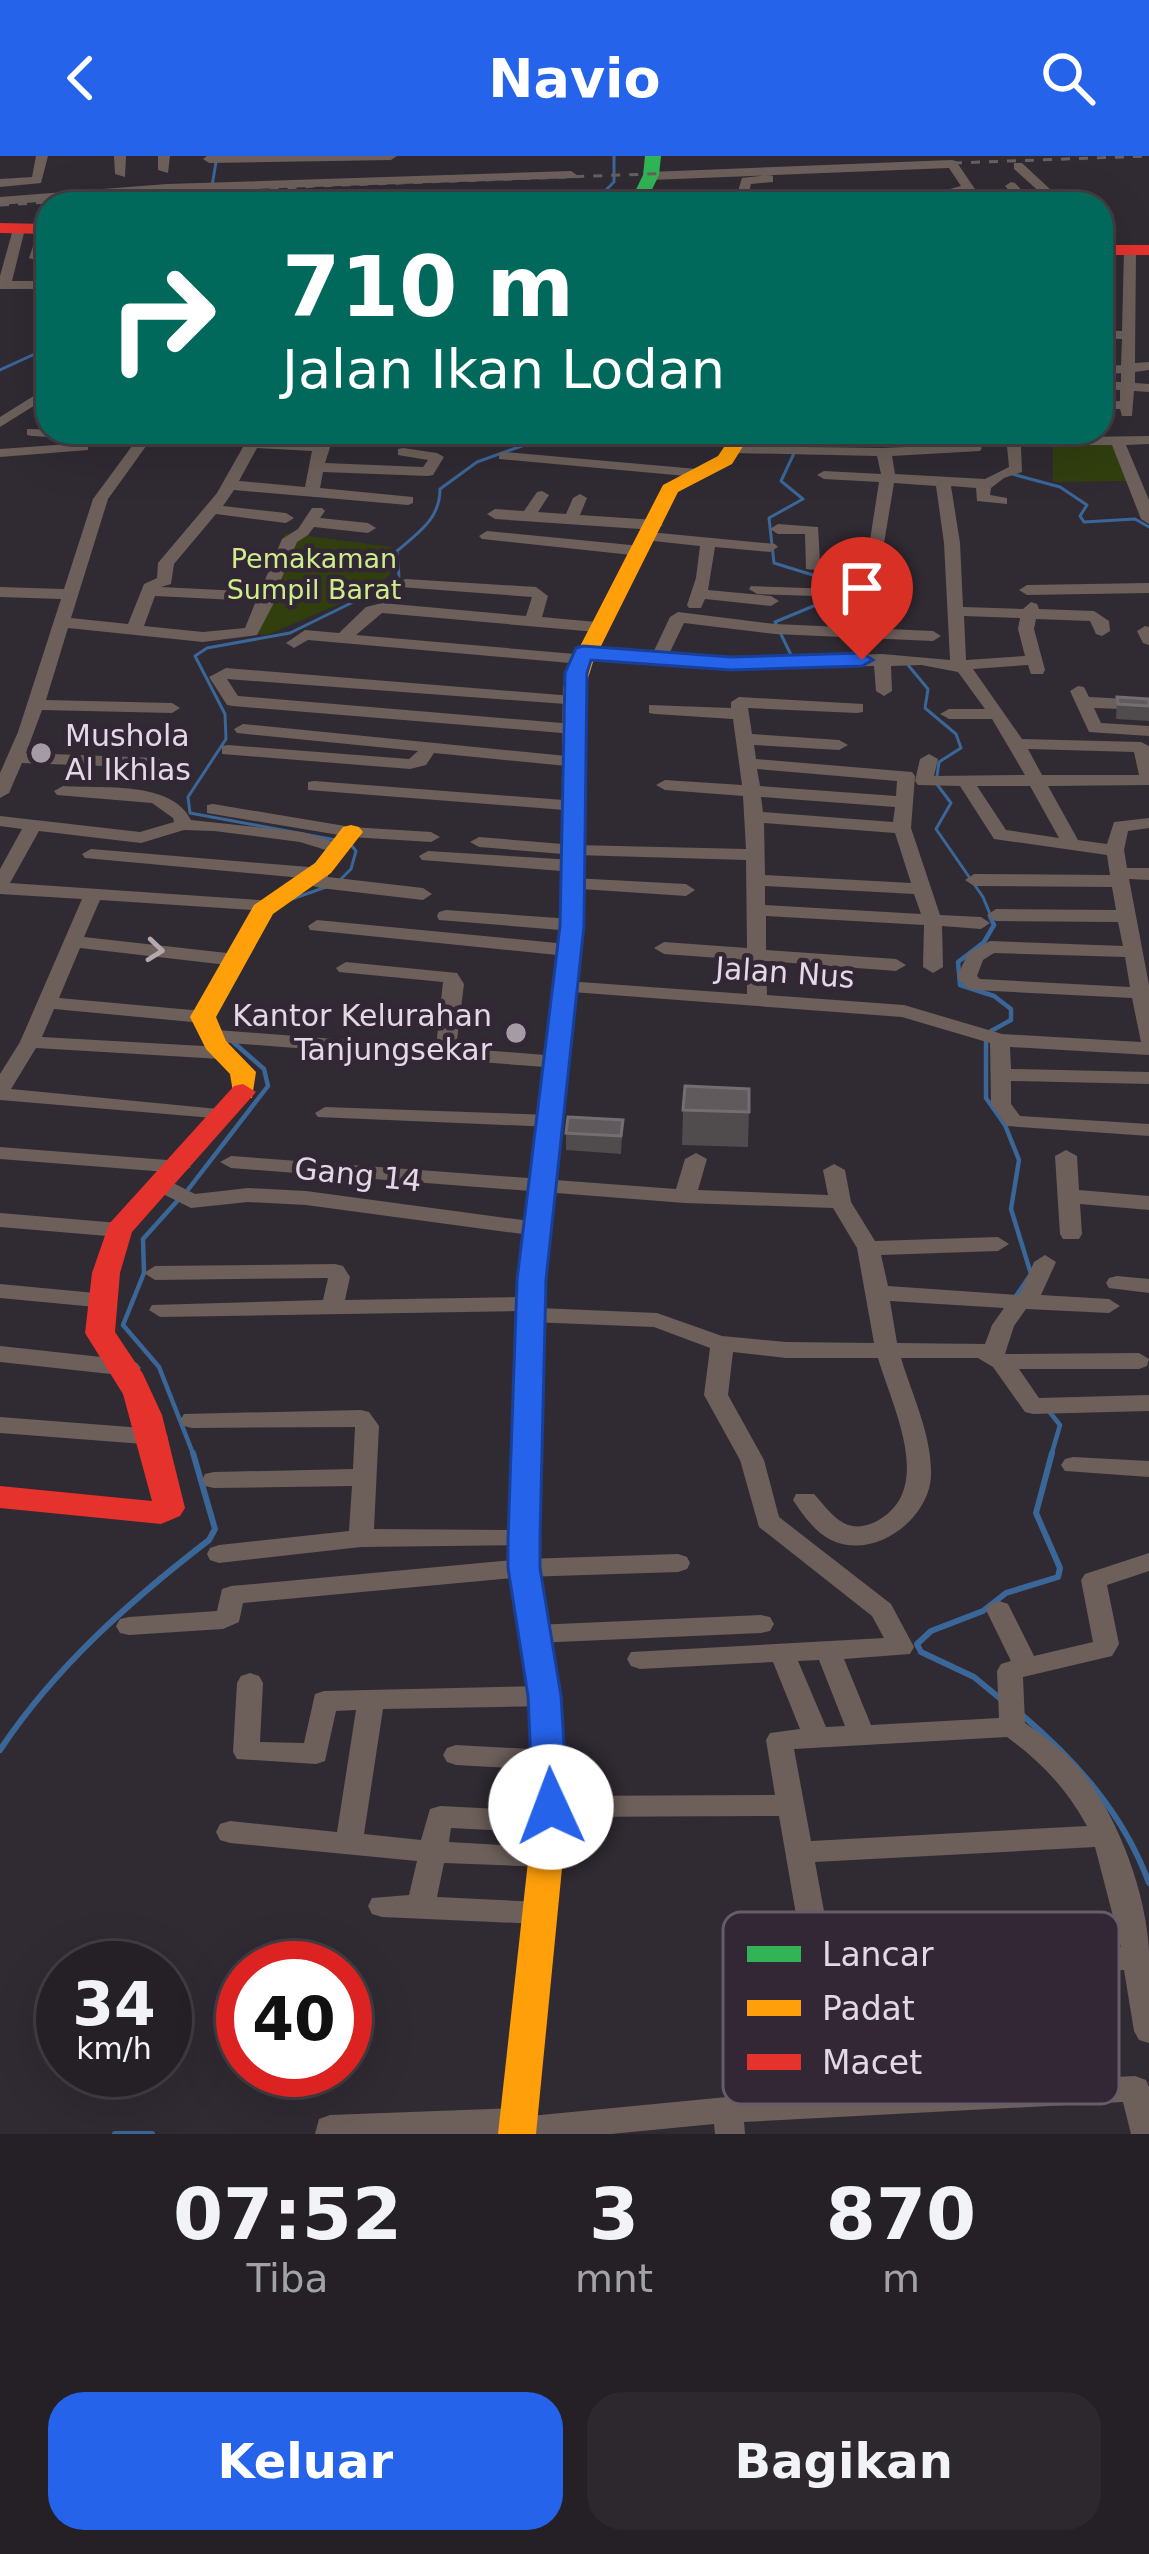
<!DOCTYPE html>
<html lang="id">
<style>
body{margin:0;font-family:"DejaVu Sans",sans-serif;background:#2c282e;color:#f1f3f6;height:100vh;display:flex;flex-direction:column;font-size:45px;white-space:nowrap}
*{box-sizing:border-box;margin:0}
p{font-size:39px;color:#a3a3a7}
.icon{flex:none;width:66px;height:66px;fill:none;stroke:currentColor;stroke-width:2;stroke-linecap:round;stroke-linejoin:round}
.map{position:relative;height:1978px;overflow:hidden}
.details{display:flex;flex-direction:column;background:#242026;flex:1}
.details>*{flex:none}
.hud{position:absolute;left:36px;top:36px;width:1077px;height:252px;border-radius:36px;box-shadow:0 12px 48px #0002,0 0 0 3px #413e43;background:#00695c;color:#fff;overflow:hidden}
.speed{position:absolute;left:36px;top:1785px;display:flex;gap:24px;font-size:60px;font-weight:700;text-align:center}
.speed>*{display:grid;place-content:center;width:156px;height:156px;border-radius:50%;background:#242026;box-shadow:0 12px 48px #0002,0 0 0 3px #413e43;line-height:1}
.speed small{font-size:30px;font-weight:400}
.speed .limit{border:18px solid #d22;background:#fff;color:#111}
.pin{position:absolute;display:grid;place-items:center;width:102px;height:102px;color:#fff;margin:-123px -51px;border-radius:50% 50% 50% 0;rotate:-45deg;box-shadow:0 0 12px #0007}
.pin .icon{rotate:45deg}
.me{position:absolute;width:132px;margin:-66px;rotate:358deg;stroke-linejoin:round;filter:drop-shadow(0 0 9px #0008)}
.turn{display:flex;align-items:center;gap:42px;height:252px;padding:0 48px;font-size:54px}
.turn .icon{width:156px;height:156px;stroke-width:2.5}
.turn b{display:block;font-size:84px;line-height:102px}
.eta{display:flex;justify-content:space-evenly;align-items:center;height:204px;text-align:center}
.eta b{font-size:72px;font-weight:700;line-height:84px}
.action{display:flex;gap:24px;margin-top:auto;padding:24px 48px}
.action a{flex:1;height:138px;border-radius:36px;background:#2563eb;color:#fff;font-size:48px;font-weight:700;line-height:138px;text-align:center}
.action a+a{background:#2c282e;color:#f1f3f6}
header{display:flex;justify-content:space-between;align-items:center;height:156px;padding:0 48px;background:#2563eb;color:#fff;font-size:54px;font-weight:700}
.map>svg:first-child{display:block}
</style>
<header><svg class="icon" aria-label="back" viewBox="0 0 24 24"><path d="M15 5l-7 7 7 7"/></svg>Navio<svg class="icon" aria-label="search" viewBox="0 0 24 24"><circle cx="10" cy="10" r="6"/><path d="M15 15l6 6"/></svg></header>
<div class="map">
<svg width="1149" height="1978" viewBox="0 0 1149 1978">
<rect width="100%" height="100%" fill="#302a32"/>
<path fill="#313f0f" d="M1053,288l61,1 13,36 -74,1z
M286,377l105,14 -1,27 -16,15 -107,46 -18,-1 28,-66 -27,-1 10,-16 16,1z"/>
<g fill="none" stroke-linecap="round" stroke-linejoin="round">
<path stroke="#3a6698" stroke-width="3" d="M212,30l5,-30
M210,34v14
M580,48l21,-9 13,-13v-26
M0,214l37,-17 11,-32
M1012,318l48,13 27,18 -7,11 4,6 51,-3 14,8
M793,503l-18,-37 70,-29 -16,-13 -55,-17 -5,-45 34,-19 -22,-18 23,-49
M908,509l20,24 -3,19 31,26 5,14 -22,14 -3,21 15,20 -15,26 47,68 9,22
M336,684l-146,-27 -2,-16 38,-58 -1,-25 -30,-58 12,-8 83,-15 104,-51 5,-5 -2,-26c22,-19 43,-32 43,-62l37,-27 84,-30
M339,725l12,-12 5,-18 -4,-5
M289,744l40,-14"/>
<path stroke="#3a6698" stroke-width="4.5" d="M990,760l4,9 -10,17 -26,20 2,23 34,11 17,13v11l-20,11
M237,816l17,-32
M986,886v56l19,27 14,35 -8,49 20,65 -17,25
M187,1035l81,-105 -4,-17 -31,-27
M179,1043l-36,40 1,34 -21,52 36,42 35,89
M1048,1254l12,15 -9,31"/>
<path stroke="#3a6698" stroke-width="6" d="M1002,1544l-28,-23 -53,-25 -4,-8 14,-13 52,-20 23,-18 52,-16 2,-9 -24,-55 16,-60
M1021,1558c56,48 102,99 128,169
M0,1594c55,-83 131,-150 209,-210l6,-11 -22,-76
M115,1978h37"/>
<path fill="#6d605b" fill-rule="evenodd" d="M36,0h12l-7,27 -41,4v-8l32,-2z
M114,0h12l-1,21 -10,-3z
M158,0h12l-2,17 -10,-3z
M207,0h190l-6,4 -182,3 -6,-4z
M952,4l4,1 29,43h-12l-8,-11 -9,1 7,10h-12l-9,-13 19,-5 -12,-18 -299,12 -6,-4 6,-4z
M1014,7h8l44,41h-13l-39,-35z
M571,15l6,4 -2,3 -408,14 -167,13v-8l167,-13z
M769,19l4,1v6l-22,2 -5,20h-12l8,-26z
M1011,26l4,1 19,21h-13l-16,-18z
M477,36l42,1 6,4 1,7 -45,-4 -6,3h-169l-6,-4 6,-4h165z
M19,69l6,4 -13,52h36v8h-48v-13l13,-47z
M45,69l3,1 -6,29 6,1v8l-19,-6 10,-29z
M1130,90l6,4 -1,113 14,-1v8l-14,2v11l14,1v8l-15,-1 -2,25h-10l-2,-7h-11l-8,6v-13l19,-1v-11l-19,-1v-8l20,1v-9l-20,2v-8l20,-2 1,-26 -21,-1v-8l21,1 2,-81z
M1101,91l8,3 -2,26 -6,4z
M48,197v11l-14,4v-6z
M48,231v10l-48,30v-10z
M27,273l129,3 159,10 6,-10h14l-10,31 98,4 5,-7 -30,-5v-6l5,-1 34,5 7,4 -11,18 -5,1 -105,-4 -3,16 93,9v6l-5,2 -174,-15 -11,16 63,7 8,5 -8,5 -70,-9 -42,50 -3,20 -10,3 99,5 22,-53 16,-10 14,-21h10l3,3 -5,7 48,5 8,5 -8,5 -54,-6 -6,8 -11,7 -22,52 2,3 -20,38 -54,7 -135,-14 -22,72 126,3 8,5 -8,5 -130,-3 -16,43 131,5 9,5 -9,5 -135,-5 -13,30 -9,5v-25l18,-41 43,-133 -61,-2v-10l64,2 29,-90 42,-57 -103,-6 -5,-1zM149,286l94,5 -26,46 -59,70 -1,15 -13,6 -16,40 -57,-6 37,-119zM257,292l55,3 -7,36 -66,-6zM155,440l101,5 -11,27 -42,4 -59,-6z
M1149,280v8l-23,1 23,55v24l-8,-5 -29,-74h-88l-3,2 1,25 -18,6 -13,10 -1,7 17,3v6l-30,-3 -1,-13 -25,-2 9,57 3,64 60,2 8,-7 6,2 2,5 55,2 15,10 1,10 -8,5 -6,-2 -6,-13 -54,-2 -2,10 11,41 -2,4h-12l-3,-9 -55,4 49,70 119,3 8,4v39l-101,1 30,54 29,4 7,-22 35,-4v10l-21,3 -4,19 3,18h22v12l-20,-1 20,106v70l-139,-8 1,22 138,3v12l-138,-3v23l9,12 129,8v12l-142,-10 -16,-22 -1,-61 -88,-26 -343,-26 -3,-4 3,-4 7,-2 181,13v-34l-83,-6 -10,-6 10,-6 83,6 -1,-88 -171,-5 -96,-8 -9,-5 9,-5 96,8 171,4 -3,-53 -78,-6 -9,-5 9,-5 77,5 -9,-66 -78,-5 -6,-1v-8l82,3v-6l8,-5 124,7v8l-6,1 -109,-5 4,26 87,6 9,5 -9,5 -85,-5 2,14 156,13 3,4 -4,52 29,87 41,2 9,6 -9,6 -39,-3 1,41 -10,6 -10,-6 1,-42 -158,-9v34l130,9 10,6 -10,6 -130,-10 1,34 137,10 98,29 139,8 -9,-44 -158,-8 -7,-2 -10,-11 11,-24 22,-12 133,5 -5,-24 -122,-1 -9,-6 9,-6 120,1 -4,-23 -138,-1 -9,-6 9,-6 136,1 -3,-20 -113,-16 -34,-53 -42,-1 -3,-4 5,-22 9,-5 9,5 -4,17 91,-1 -33,-56h-43l-9,-5 9,-5h36l-27,-37 -37,-7 -30,1 1,25 -8,5 -8,-5 -2,-25 -143,3 -142,-11 -8,6 -273,-24 -14,8 -8,-5 19,-13 34,3 27,-26 16,-4 144,13 6,-19 -132,-10v-6l6,-2 130,8 12,9 -6,21 54,5 8,5 -8,5 -214,-19 -26,22 219,19 8,-6 70,5 17,-36 8,-5 97,12 158,7 8,5 -8,5 -158,-7 -91,-11 -15,31 62,5 151,-5 68,6 -6,-117 -8,-57 -42,-3 -19,115 -118,-4 -8,-5 2,-3 111,4 2,-15 -58,-6 -1,-35h-27l-8,-5 8,-5 40,3 2,35 46,4 13,-84 -55,-3 -7,-4 7,-4 57,3 -4,-18 -143,-3 -5,-1v-6l154,2 92,-4 7,4 -2,3 -88,5 3,18 90,5 24,-12 -2,-21 9,-8zM964,460l56,2 -2,11 7,27 -59,4zM1028,593l106,3 5,23h-97zM757,613l140,12 -1,15 -136,-10zM977,630h53l29,52 -53,-8zM761,641l134,10 -2,15 -130,-10zM764,667l131,10 16,50 -146,-8zM765,730l149,8 7,20 -156,-9zM994,797l131,4 5,30 -150,-8 -3,-3 6,-16z
M83,287l5,1v6l-88,7v-8z
M504,296l193,17 7,4 -7,4 -198,-18v-6z
M542,335l7,4 -11,17 28,2 7,-16 7,-4 7,4 -7,17 75,5 8,5 -8,5 -160,-11 -8,-5 8,-5 29,2 13,-19z
M487,375l154,15 8,5 -8,5 -159,-17 -3,-3z
M649,376l126,12 3,3 -8,5 -55,-5 -7,43 63,6 8,5 -8,5 -66,-7 -4,9h-12l-2,-3 9,-27 4,-32 -56,-6v-6z
M1149,427v10l-122,2 -8,-5 8,-5z
M1145,470l4,1v18l-6,-2 -6,-12z
M226,512l347,28 8,5 -2,4 -352,-26 11,17 336,28 9,5 -9,5 -341,-28 -6,-1 -18,-28z
M1078,530l6,1 5,10 60,3v10l-55,-2 7,15 48,3v10l-60,-4 -19,-41z
M243,568l334,33 9,5 -9,5 -143,-14 -8,12 -16,4 -188,-15v-8l6,-1 181,14 9,-8 -181,-18 -3,-4z
M314,625l263,20 9,5 -9,5 -269,-21v-8z
M63,630c39,3 108,-6 128,34l111,12 43,13 3,4 -9,5 -39,-12 -86,-11 -30,-1 -43,13 -102,-12 -29,52 263,18 2,4 -9,6 -166,-11 -16,37 152,17 10,6 -10,6 -156,-18 -21,50 144,13 10,6 -10,6 -149,-14 -12,28 179,10 10,6 -10,6 -185,-11 -25,41 207,20 7,2 3,4 -3,4 -225,-19v-26l20,-32 62,-143 -82,-5v-25l22,-40 -22,-3v-10l140,16 34,-10 -1,-4 -21,-15 -95,-8 -3,-4z
M213,648l138,23 80,5 9,5 -9,5 -80,-5 -144,-24v-8z
M91,693l230,19 7,2v7l95,11 9,6 -9,6 -103,-12 -7,-2v-7l-228,-21 -3,-4z
M428,695l146,9 9,6 -9,6 -152,-12 -3,-4z
M573,722l113,6 9,6 -9,6 -120,-8 -2,-4z
M446,754l126,9 9,6 -9,6 -133,-11 -2,-4 2,-4z
M317,764l250,24 10,6 -10,6 -257,-26 -2,-4z
M346,806l111,11 7,11 -8,64 102,8 10,6 -10,6 -105,-8 -8,3 -9,-4 -219,-17 -10,-6 10,-6 219,17 7,-65 -104,-10 -3,-4z
M325,951l227,8 10,6 -10,6 -234,-10 -3,-4z
M0,991l180,14 11,6 -11,6 -180,-14z
M1066,994l11,6 2,34 70,6v14l-69,-6 2,30 -3,5h-16l-3,-5 -5,-78z
M696,997l11,6 -9,31 130,5 -5,-25 11,-6 11,6 6,32 24,39 123,-4 11,7 -11,7 -117,4 7,31 131,9 15,-33 11,-7 11,7 -15,33 68,4 11,7 -11,7 -83,-4 -12,17 -9,28 134,-1 10,6 -2,7 -8,3h-120l20,29 110,-3v16l-116,3 -8,-2 -32,-45 -15,-9h-77c11,37 31,77 30,117 -1,44 -57,86 -100,65 -15,-7 -29,-26 -38,-40l3,-6h18c18,20 31,42 61,28 62,-31 17,-115 3,-164h-92l-53,-6 -5,43 36,65 15,57 112,87 23,43 -4,7 -66,5 27,66 128,-7 -2,-47 4,-7 10,-3 -25,-51 4,-6 9,-3 9,3 26,52 59,-14 -12,-62 4,-6 64,-21v18l-42,14 12,59 -7,12 -89,21 2,46c23,16 45,32 62,55 33,46 59,115 62,173 0,30 0,62 0,92l-10,-3 -5,-9 -10,-61 -385,11 -10,-4 -4,-8 4,-8 10,-4 64,-2 -24,-139 -220,1 3,5 -4,8 -10,3 -97,-5 -2,14 106,6 4,8 -4,8 -10,3 -101,-4 -7,34 102,5 10,3 4,8 -4,8 -10,3 -157,-7 -10,-3 -4,-8 4,-8 37,-3 8,-34 -187,-18 -10,-3 -4,-8 4,-8 10,-3 107,11 19,-122 -20,1 -11,50 -9,3 -79,-5 -4,-7 4,-69 4,-7 9,-3 9,3 4,7 -3,59 44,1 11,-49 9,-3 221,-5 9,3 4,7 -4,7 -9,3 -162,3 -19,125 57,6 9,-31 10,-3 100,5 -3,-4 4,-7 10,-4 224,-1 -9,-55 4,-7 30,-4 -27,-67 -133,7 -9,-3 -4,-7 4,-7 253,-14 -12,-22 -113,-89 -19,-67 -36,-65 6,-47 -56,-21 -124,-5 -8,-2 -3,-5 2,-4 -361,6 -11,-7 3,-5 171,-5 5,-22 -173,2 -11,-7 11,-7 180,-2 8,2 7,11 -5,23 185,-3 8,2 3,5 -2,4 118,5 65,23 64,6 88,1 -17,-95 -24,-40 -148,-5 -454,-35 -11,-6 11,-6 445,33 9,-30zM890,1145l114,7 -12,17 -7,19 -88,-1zM819,1504l26,66 -19,1 -28,-66zM1007,1581c34,25 59,51 80,89l-276,15 -17,-92zM1095,1691l26,100 -289,8 -17,-93z
M163,1022l32,16 53,-6 58,3 231,31 11,7 -11,7 -231,-31 -58,-3 -57,6 -36,-18 -3,-5z
M0,1057l119,10 11,7 -11,7 -119,-10z
M1117,1120l32,3v14l-40,-5 -3,-5 3,-5z
M0,1128l106,10 11,7 -11,7 -106,-10z
M0,1190l129,14 8,3 4,5 -4,5 -8,3 -129,-14z
M361,1254l8,2 10,14 -5,103 150,1 9,3 3,6 -3,6 -172,2 -142,16 -9,-3 -3,-6 3,-6 9,-3 130,-14 3,-45 -138,2 -9,-2 -3,-6 3,-6 9,-2 139,-3 2,-42 -163,1 -8,-2 -4,-6 4,-6z
M0,1261l156,12 8,2 4,6 -4,6 -8,2 -156,-12z
M1073,1301l76,4v16l-84,-6 -4,-6 4,-6z
M678,1398l9,3 3,6 -3,6 -9,3 -154,5 -281,26 -4,19 -16,7 -94,6 -9,-2 -4,-7 4,-7 9,-2 88,-6 5,-22 9,-3 293,-27z
M761,1459l9,2 4,7 -4,7 -9,2 -226,10 -9,-2 -4,-7 4,-7 9,-2z
M456,1589l93,5 9,3 4,7 -4,7 -9,3 -93,-5 -9,-3 -4,-7 4,-7z
M1135,1920l11,4 3,7v47h-18l-8,-32 -379,20 1,12h-30l-1,-10 -103,10h-296l4,-15 11,-4 188,-7 12,8 197,-19z"/>
<path fill="#30b455" fill-rule="evenodd" d="M645,0h16l-2,19 -14,29h-16l14,-29z"/>
<path fill="#ff9f0a" fill-rule="evenodd" d="M734,276h18l-20,32 -54,28 -85,170 -8,26v220l-12,7 -9,-2 -3,-5 2,-220 9,-26 91,-177 55,-29z
M351,669l8,2 4,5 -4,5 -28,36 -58,41 -57,103 10,24 30,31 -4,26h-18l-4,-24 -24,-25 -16,-32 64,-112 61,-42 28,-36z
M529,1216l11,3 4,7 -4,186 22,128 6,111 -32,327h-38l36,-327 -6,-111 -20,-128 6,-186 4,-7z"/>
<path fill="#e5322d" fill-rule="evenodd" d="M0,67l48,1v10l-48,-1z
M1101,89h48v10h-48z
M573,745l12,7 -39,371 -2,103 -4,7h-22l-4,-7 4,-103 43,-371z
M243,928l13,8 -124,140 -12,41 -5,59 28,42 19,41 23,93 -5,8 -19,8 -161,-16v-22l152,15 -29,-107 -38,-61 7,-60 17,-49 125,-138z"/>
<path stroke="#686060" stroke-width="3" stroke-dasharray="9 9" stroke-linecap="butt" d="M0,49l316,-19 833,-30"/>
</g>
<path fill="#504b4d" d="M1117,541l32,2v22l-33,-2z
M683,954l66,2 -1,35 -66,-2z
M623,964l-2,34 -55,-4v-17z"/>
<path fill="#605a5d" stroke="#746e72" stroke-width="3" d="M1117,541l32,2v7l-31,-2z
M685,930l64,3v23l-66,-2z
M568,961l55,3 -2,16 -55,-3z"/>
<defs><path id="oneway-chevron" d="M-2-3.5L2.5 0L-2 3.5" fill="none" stroke-width="1.6" stroke-linecap="round" stroke-linejoin="round" transform="scale(3)"/></defs>
<use stroke="#b3a9ad" href="#oneway-chevron" transform="translate(155 794) rotate(6)"/>
<path fill="#2563eb" stroke="#184099" stroke-width="3" d="M583,490l148,11 131,-4 11,7 -11,6 -131,4 -140,-10 -4,13 -3,253 -38,354 -6,259v29l21,128 7,111 -5,10 -12,4 -13,-4 -5,-10 -5,-111 -20,-128v-29l9,-259 43,-354 5,-253 11,-25z"/>
<g fill="#a39ca5" stroke="#332635" stroke-width="4.5">
<circle cx="41" cy="597" r="12"/>
<circle cx="516" cy="877" r="12"/>
</g>
<g text-anchor="middle" stroke-width="9" stroke-linejoin="round" paint-order="stroke">
<g font-size="27" fill="#cbee8b" stroke="#332635">
<text x="314" y="412">Pemakaman<tspan x="314" dy="31">Sumpil Barat</tspan></text>
</g>
<g font-size="30" fill="#e1d9e3" stroke="#332635" text-anchor="start">
<text x="65" y="590">Mushola<tspan x="65" dy="34">Al Ikhlas</tspan></text>
<text x="492" y="870" text-anchor="end">Kantor Kelurahan<tspan x="492" dy="34">Tanjungsekar</tspan></text>
</g>
<g font-size="30" fill="#e1d9e3" stroke="#332635">
<text transform="translate(785 817) rotate(4)" y="10">Jalan Nus</text>
<text transform="translate(358 1019) rotate(6)" y="10">Gang 14</text>
</g>
</g>
<rect x="723" y="1756" width="396" height="192" rx="18" fill="#332635" stroke="#675c69" stroke-width="3"/>
<rect x="747" y="1790" width="54" height="16" fill="#30b455"/>
<rect x="747" y="1844" width="54" height="16" fill="#ff9f0a"/>
<rect x="747" y="1898" width="54" height="16" fill="#e5322d"/>
<g font-size="33" fill="#e1d9e3">
<text x="822" y="1810">Lancar</text>
<text x="822" y="1864">Padat</text>
<text x="822" y="1918">Macet</text>
</g>
</svg>
<div class="speed"><div>34<small>km/h</small></div><div class="limit">40</div></div>
<div class="pin" style="left:862px;top:504px;background:#d93025"><svg class="icon" aria-label="arrive" viewBox="0 0 24 24"><path d="M6 21V4h12l-3 4 3 4H6"/></svg></div>
<svg class="me" style="left:551px;top:1651px" viewBox="-20 -20 40 40"><circle r="19" fill="#fff"/><path d="M0-13L10 11 0 6-10 11z" fill="#2563eb"/></svg>
<div class="hud">
<div class="turn"><svg class="icon" aria-label="right" viewBox="0 0 24 24"><path d="M7 20v-9h11M14 6l5 5-5 5"/></svg><div><b>710 m</b>Jalan Ikan Lodan</div></div>
</div>
</div>
<section class="details">
<div class="eta">
<div><b>07:52</b><p>Tiba</p></div>
<div><b>3</b><p>mnt</p></div>
<div><b>870</b><p>m</p></div>
</div>
<div class="action"><a>Keluar</a><a>Bagikan</a></div>
</section>
